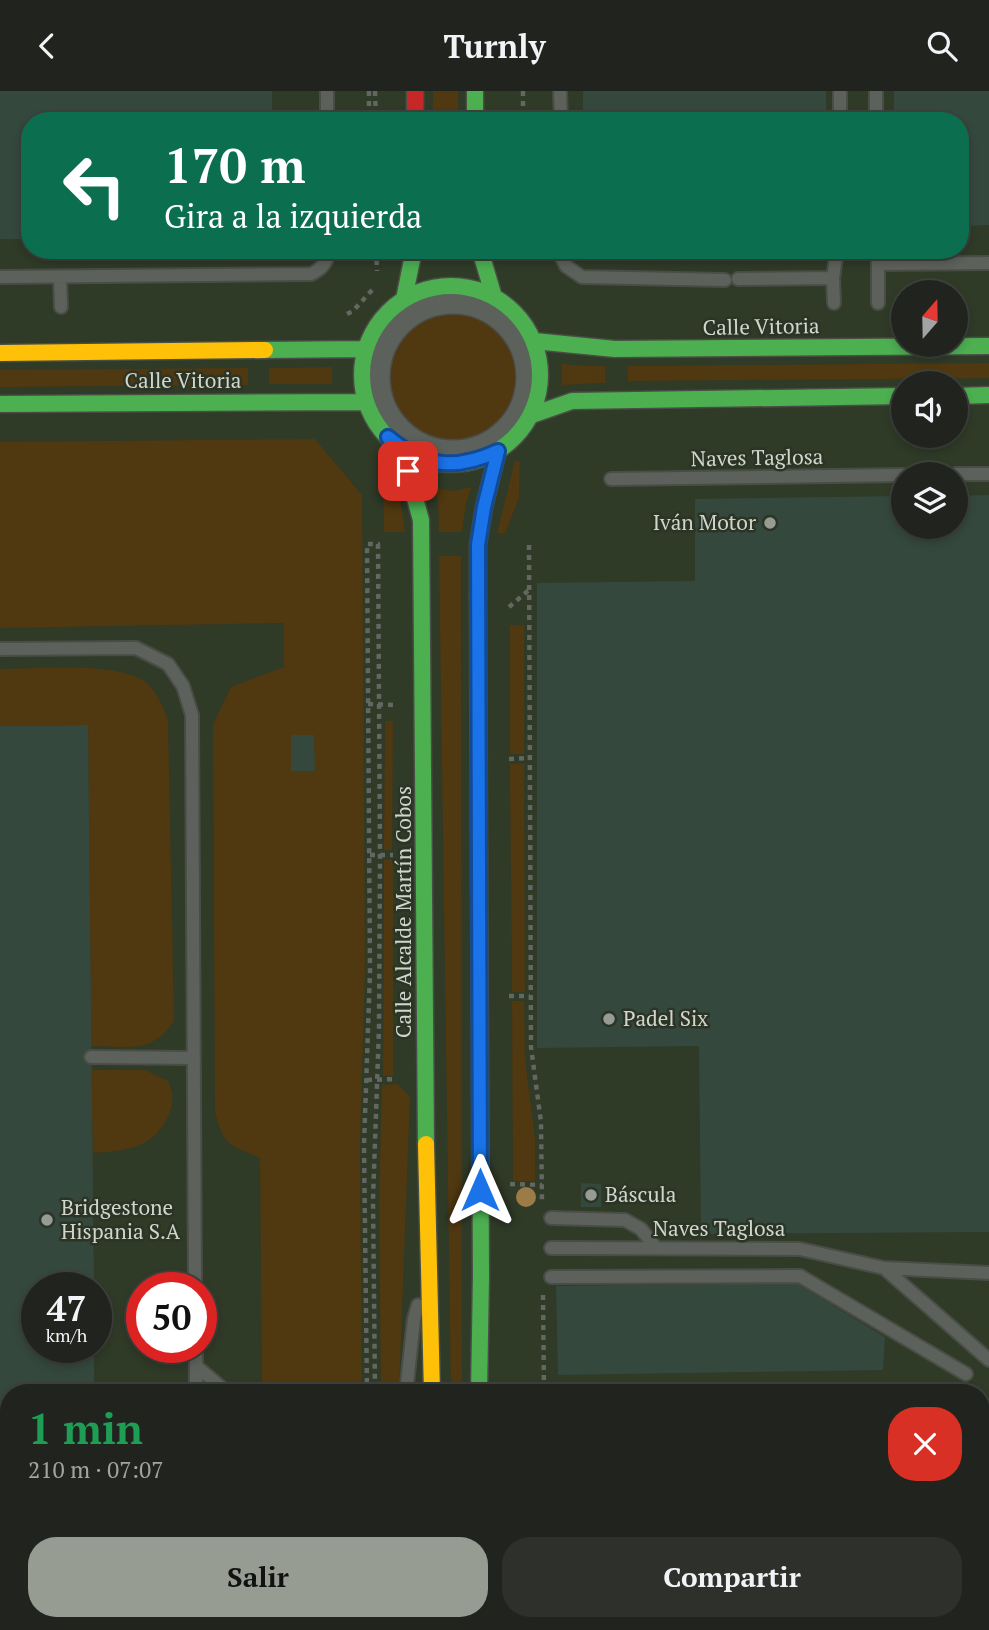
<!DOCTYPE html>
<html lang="es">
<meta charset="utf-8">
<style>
body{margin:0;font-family:"PT Serif",serif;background:#2d302b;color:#f1f3f6;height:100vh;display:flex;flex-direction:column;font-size:26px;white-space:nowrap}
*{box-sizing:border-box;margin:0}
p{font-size:23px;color:#a2a4a4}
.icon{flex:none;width:38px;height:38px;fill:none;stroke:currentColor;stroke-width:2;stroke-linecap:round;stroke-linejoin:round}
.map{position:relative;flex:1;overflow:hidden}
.drawer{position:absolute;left:0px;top:1293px;width:990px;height:247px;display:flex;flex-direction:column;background:#21241e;border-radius:28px 28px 0 0;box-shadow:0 4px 10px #0003,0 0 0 2px #3e413c}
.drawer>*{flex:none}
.hud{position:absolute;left:21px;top:21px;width:948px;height:147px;border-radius:28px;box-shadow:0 4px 10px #0003,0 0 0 2px #3e413c;background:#0b6e4f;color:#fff;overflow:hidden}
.needle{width:46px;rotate:20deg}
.controls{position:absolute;left:891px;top:189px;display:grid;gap:14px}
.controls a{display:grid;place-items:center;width:77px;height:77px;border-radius:50%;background:#21241e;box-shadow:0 4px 10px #0003,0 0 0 2px #3e413c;font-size:35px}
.speed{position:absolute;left:21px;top:1181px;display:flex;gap:14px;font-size:35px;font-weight:700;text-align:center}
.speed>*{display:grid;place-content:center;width:91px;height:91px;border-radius:50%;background:#21241e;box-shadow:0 4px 10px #0003,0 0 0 2px #3e413c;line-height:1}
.speed small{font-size:18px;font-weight:400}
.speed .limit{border:10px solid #d22;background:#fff;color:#111}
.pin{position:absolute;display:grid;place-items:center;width:60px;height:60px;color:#fff;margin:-30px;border-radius:14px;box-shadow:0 4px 10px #0006}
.me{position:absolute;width:77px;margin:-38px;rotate:0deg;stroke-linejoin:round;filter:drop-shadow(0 0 5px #0008)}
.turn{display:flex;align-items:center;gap:24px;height:147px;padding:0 28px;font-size:32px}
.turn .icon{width:91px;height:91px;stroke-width:2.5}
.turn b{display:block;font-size:49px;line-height:60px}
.round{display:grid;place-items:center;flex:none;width:74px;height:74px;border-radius:28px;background:#2d302b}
.headline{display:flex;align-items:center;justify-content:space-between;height:119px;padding:0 28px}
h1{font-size:42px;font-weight:700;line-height:52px;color:#1e9e55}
.primary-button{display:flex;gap:14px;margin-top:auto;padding:14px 28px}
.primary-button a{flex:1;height:80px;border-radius:28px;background:#979c93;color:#111;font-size:28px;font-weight:700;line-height:80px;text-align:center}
.primary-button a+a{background:#2d302b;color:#f1f3f6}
header{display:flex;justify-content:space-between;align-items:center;height:91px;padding:0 28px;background:#21241e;font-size:32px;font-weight:700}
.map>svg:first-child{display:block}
</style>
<header><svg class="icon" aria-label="back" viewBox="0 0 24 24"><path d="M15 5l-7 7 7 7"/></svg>Turnly<svg class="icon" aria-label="search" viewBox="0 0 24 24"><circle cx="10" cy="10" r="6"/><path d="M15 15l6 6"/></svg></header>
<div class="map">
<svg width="989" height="1539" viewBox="0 0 989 1539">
<rect width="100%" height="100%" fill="#2c3028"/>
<path fill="#2f3a27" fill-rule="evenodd" d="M0,0h989v1539h-989zM30,30h931v129h-931zM903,201h53v53h-53zM903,292h53v53h-53zM903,383h53v53h-53zM37,1197h59v59h-59zM142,1197h59v59h-59zM9,1302h973v229h-973z"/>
<path fill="#503810" d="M433,0h25v30h-25z
M385 285a68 68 0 1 1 136 0a68 68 0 1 1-136 0Z
M562,272l7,2 36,1v17l-43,2z
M989,272v15l-361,3v-15z
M332,276v17h-63v-16z
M248,277v17l-248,2v-17z
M315,348l47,56 3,473 -5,177 2,248h-96l-4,-2 -2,-233c-31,-14 -36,-11 -45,-46l-2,-388 18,-37 53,-20v-44l-284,5v-186z
M515,370h5l-1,37 -14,35h-8z
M383,376c16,19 19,41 22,65h-21z
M433,396l20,4 19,-4 -6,16 -4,29h-23l-1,-31z
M439,465h22l1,837h-11z
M510,534h14v129h-14z
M0,578c34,0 121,-8 147,14 10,9 17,25 21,38l6,300c-23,34 -46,25 -83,25l-3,-321 -88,1z
M385,630h8l-1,129h-8z
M510,673h14l1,228h-13z
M384,769h9v216h-10z
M512,910h12l1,57 10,81v42h-22z
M91,979h54l23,11c6,14 6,24 -1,37 -14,31 -44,33 -74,35z
M397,993l13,12 -11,296 -18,1 -2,-193 3,-115z
M298,1531h66v8h-66z"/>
<path fill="#35483d" d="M0,0h272v30h-242v118h-30z
M583,0h243v30h-243z
M894,0h95v134l-28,1v-105h-67z
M610,159h204v8l-203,2z
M989,404v737l-288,2 -2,-188 -162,2v-465l158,-2v-82l208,-3v31h53v-31z
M88,634l6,563h-57v59h57v46h-85v229h260v8h-269v-904z
M291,644h23l1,36h-24z
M581,1092l20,1v23h-20z
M796,1192l89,54 -2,33 -325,5 -2,-89z
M989,1356v183h-330v-8h323v-174z"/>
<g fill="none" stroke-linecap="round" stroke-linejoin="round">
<g stroke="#4a4d46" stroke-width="16">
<path id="lane" d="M327,0v30
M560,0l1,30
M840,0v30
M876,0v30
M558,159l8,16 16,11 143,3
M878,159v53
M878,173l111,-1
M0,186l311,-3c10,-5 17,-11 17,-24
M60,186l1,30
M738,188l95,-1
M834,212l-1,-25 4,-28
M956,383h33
M611,388l292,-4
M0,558l136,-1 32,16 15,22 9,29 3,573
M91,966l102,1
M551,1127l74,2 16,9 15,19
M551,1157l249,1 84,19 105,5
M884,1177l105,92
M551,1186l249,-1 166,98
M196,1256v46
M196,1275l32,27
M406,1302l8,-74 4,-14
M982,1338h7
M286,1531v8
M397,1531v8
M519,1531v8
M596,1531v8"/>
</g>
<g stroke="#4a4d46" stroke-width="26">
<path id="street" d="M378 286a75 75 0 1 1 150 0a75 75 0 1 1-150 0Z"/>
</g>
<g stroke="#4a4d46" stroke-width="19">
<path id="fast" d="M475,0v30
M480,159l14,47
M362 284a89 89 0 1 1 178 0a89 89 0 1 1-178 0Z
M404,208l10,-49
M534,250l81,8 374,-3
M265,259l101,-1
M956,305l33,-1
M0,313l366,-2
M532,324l40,-14 331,-5
M388,346l21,40 12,43 5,624
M478,507v-53l6,-38 14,-56
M479,1302l2,-117 -2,-427
M437,1531v8
M479,1531v8"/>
</g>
<g stroke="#4a4d46" stroke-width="19">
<path id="slow" d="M0,262l265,-3
M478,507l1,251
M426,1053l6,249"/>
</g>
<g stroke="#4a4d46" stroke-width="19">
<path id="jam" d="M415,0v30"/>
</g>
<path stroke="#636661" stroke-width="4.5" stroke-dasharray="5 5" stroke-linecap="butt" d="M369,0v30
M375,0l1,30
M523,0v30
M376,159l1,21
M347,223l6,-3 20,-22
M529,454l2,502 10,75 1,80
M509,516l20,-17
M368,613l27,1
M509,668l21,-1
M370,764h23
M509,905h21
M367,989l30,-1
M510,1093l32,1
M543,1204l1,98
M367,1302l-3,-248 6,-173 -3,-428h11l2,311 -1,172 -6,172 2,194
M369,1531v8
M546,1531v8
M654,1531l1,8"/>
<use href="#lane" stroke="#5d615b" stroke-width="12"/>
<use href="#street" stroke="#5d615b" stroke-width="23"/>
<use href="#fast" stroke="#4caf50" stroke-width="16"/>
<use href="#slow" stroke="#ffc107" stroke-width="16"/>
<use href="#jam" stroke="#c62828" stroke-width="16"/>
</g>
<circle fill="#9c7b46" cx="526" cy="1106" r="10"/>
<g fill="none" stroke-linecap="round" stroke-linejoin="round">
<g stroke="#114b97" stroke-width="18">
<path id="route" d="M408,380l-20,-34c36,30 67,34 110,14l-14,56 -6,38 2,645"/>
</g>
<use href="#route" stroke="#1a73e8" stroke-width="12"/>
</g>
<g fill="#979c93" stroke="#2b3425" stroke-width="2.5">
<circle cx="770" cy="432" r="7"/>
<circle cx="609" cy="928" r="7"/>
<circle cx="591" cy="1104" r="7"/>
<circle cx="47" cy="1129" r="7"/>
</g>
<g text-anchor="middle" stroke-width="5" stroke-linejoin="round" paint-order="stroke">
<g font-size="21" fill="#d1d6cd" stroke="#2b3425">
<text transform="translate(761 236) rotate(-1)" y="7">Calle Vitoria</text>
<text x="183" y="297">Calle Vitoria</text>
<text transform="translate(757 367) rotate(-1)" y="7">Naves Taglosa</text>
<text transform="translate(404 821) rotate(-90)" y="7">Calle Alcalde Martín Cobos</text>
<text x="719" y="1145">Naves Taglosa</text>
</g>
<g font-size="21" fill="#d1d6cd" stroke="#2b3425" text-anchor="start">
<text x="756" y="439" text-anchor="end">Iván Motor</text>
<text x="623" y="935">Padel Six</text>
<text x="605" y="1111">Báscula</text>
<text x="61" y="1124">Bridgestone<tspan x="61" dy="24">Hispania S.A</tspan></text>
</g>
</g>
</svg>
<div class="controls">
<a><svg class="needle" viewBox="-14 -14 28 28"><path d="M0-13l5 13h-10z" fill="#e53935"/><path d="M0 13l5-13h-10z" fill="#a2a4a4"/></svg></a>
<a><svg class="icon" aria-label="sound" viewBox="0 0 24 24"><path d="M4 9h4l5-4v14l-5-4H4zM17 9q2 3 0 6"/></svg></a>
<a><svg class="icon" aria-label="layers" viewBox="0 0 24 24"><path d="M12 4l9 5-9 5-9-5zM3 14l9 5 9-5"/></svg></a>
</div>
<div class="speed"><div>47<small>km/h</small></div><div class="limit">50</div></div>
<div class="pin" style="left:408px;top:380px;background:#d93025"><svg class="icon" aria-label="arrive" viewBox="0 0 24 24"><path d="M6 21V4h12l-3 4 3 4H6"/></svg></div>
<svg class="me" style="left:480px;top:1099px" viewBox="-20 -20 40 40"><path d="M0-17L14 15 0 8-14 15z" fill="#1a73e8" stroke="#fff" stroke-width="4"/></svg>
<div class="hud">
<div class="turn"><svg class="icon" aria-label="left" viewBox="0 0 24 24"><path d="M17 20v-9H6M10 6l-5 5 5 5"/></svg><div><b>170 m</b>Gira a la izquierda</div></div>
</div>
<section class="drawer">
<div class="headline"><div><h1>1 min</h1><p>210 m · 07:07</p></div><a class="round" style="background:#d93025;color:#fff"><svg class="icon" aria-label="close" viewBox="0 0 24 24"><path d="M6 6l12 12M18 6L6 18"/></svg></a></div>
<div class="primary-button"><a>Salir</a><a>Compartir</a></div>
</section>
</div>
